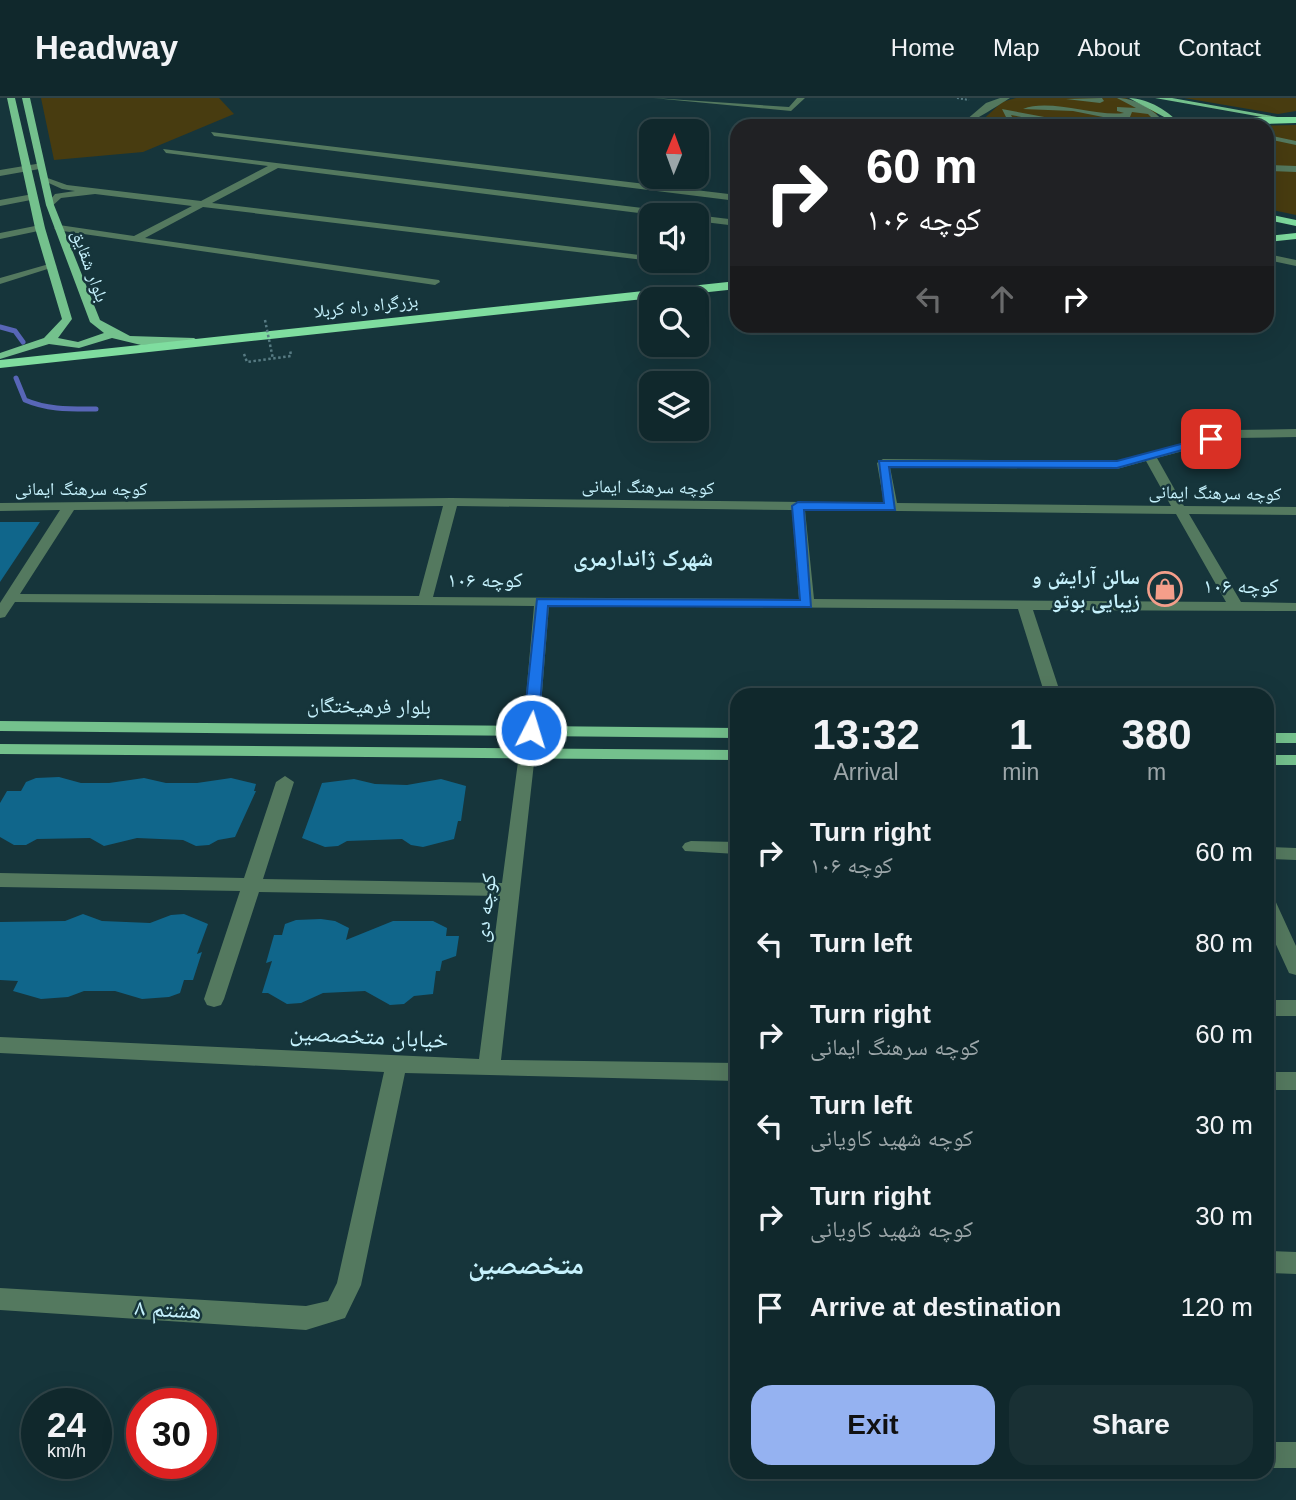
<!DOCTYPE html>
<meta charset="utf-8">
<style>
body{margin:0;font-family:Helvetica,"Noto Naskh Arabic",sans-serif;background:#193034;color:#f1f3f6;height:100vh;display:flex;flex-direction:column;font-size:26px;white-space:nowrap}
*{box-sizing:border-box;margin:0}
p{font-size:23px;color:#9ca6a9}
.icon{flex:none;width:38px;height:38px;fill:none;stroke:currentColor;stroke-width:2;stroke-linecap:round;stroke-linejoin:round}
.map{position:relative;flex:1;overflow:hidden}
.panel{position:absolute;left:730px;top:590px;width:544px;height:791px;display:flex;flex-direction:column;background:#10282c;border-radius:21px;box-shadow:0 7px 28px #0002,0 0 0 2px #304448}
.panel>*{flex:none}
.guide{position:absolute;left:730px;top:21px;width:544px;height:214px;border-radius:21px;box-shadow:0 7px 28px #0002,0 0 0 2px #304448;background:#202124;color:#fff;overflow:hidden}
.needle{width:46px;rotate:1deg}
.controls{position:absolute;left:639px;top:21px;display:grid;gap:14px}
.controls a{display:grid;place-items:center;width:70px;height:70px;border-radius:14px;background:#10282c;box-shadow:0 7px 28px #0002,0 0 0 2px #304448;font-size:35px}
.speed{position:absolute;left:21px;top:1290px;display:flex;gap:14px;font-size:35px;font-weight:700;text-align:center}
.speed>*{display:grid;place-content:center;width:91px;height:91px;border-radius:50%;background:#10282c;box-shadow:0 7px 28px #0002,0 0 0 2px #304448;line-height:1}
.speed small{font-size:18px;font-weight:400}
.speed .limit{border:10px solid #d22;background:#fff;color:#111}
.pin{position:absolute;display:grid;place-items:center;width:60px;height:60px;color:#fff;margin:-30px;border-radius:14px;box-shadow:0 4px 10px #0006}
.me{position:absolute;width:77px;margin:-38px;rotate:5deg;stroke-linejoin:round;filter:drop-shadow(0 0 5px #0008)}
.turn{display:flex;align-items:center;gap:24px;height:147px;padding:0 21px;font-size:32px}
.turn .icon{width:91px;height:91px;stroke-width:2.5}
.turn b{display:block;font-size:49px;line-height:60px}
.lanes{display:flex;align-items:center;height:66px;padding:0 21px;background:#0003;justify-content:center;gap:35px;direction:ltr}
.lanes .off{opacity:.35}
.eta{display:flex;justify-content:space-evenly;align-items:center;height:119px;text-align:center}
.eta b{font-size:42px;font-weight:600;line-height:49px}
.primary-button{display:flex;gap:14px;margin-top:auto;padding:14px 21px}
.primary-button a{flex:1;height:80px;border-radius:21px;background:#95b2f1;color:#111;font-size:28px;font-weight:600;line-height:80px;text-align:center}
.primary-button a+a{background:#193034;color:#f1f3f6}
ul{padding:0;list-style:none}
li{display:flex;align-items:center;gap:21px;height:91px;padding:0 21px}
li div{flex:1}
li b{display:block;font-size:26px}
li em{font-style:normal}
header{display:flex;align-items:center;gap:42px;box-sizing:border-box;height:98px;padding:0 35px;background:#10282c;border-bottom:2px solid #304448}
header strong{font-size:33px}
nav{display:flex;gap:38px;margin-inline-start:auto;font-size:24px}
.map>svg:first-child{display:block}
</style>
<header>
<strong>Headway</strong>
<nav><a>Home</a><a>Map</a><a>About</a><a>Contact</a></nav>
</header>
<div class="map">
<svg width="1296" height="1402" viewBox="0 0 1296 1402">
<rect width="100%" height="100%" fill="#16353b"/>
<path fill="#483c10" d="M41,0h178l15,16 -91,38 -89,8z
M1016,0h110l31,14 -1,7 -10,7h-170l26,-24z
M1184,0h112v13l-18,3z
M1296,27v90l-29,-6v-83h-21z"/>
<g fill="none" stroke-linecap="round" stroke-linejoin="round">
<path stroke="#5866b7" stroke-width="5" d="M0,229l15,4 8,11
M16,280l9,22c23,10 46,9 71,9"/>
</g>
<path fill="#10668b" d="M0,424h40l-40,60z
M59,679l22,6h28l35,-5 22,5h31l34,-5 25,6 -2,7h2l-21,46 -17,3 -9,5 -13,1 -13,-6 -46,-2 -33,8 -14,-8 -53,1 -11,6h-12l-14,-8v-34l7,-12h14l5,-9 10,-4z
M354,681l21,5 32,1 34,-6 25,7 -5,35h-3l-4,18 -31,8 -12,-2 -9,-6 -55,2 -9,5 -13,1 -23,-9 20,-55z
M83,816l19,7 48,2 21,-8 13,-1 24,10 -11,30 5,-2 -9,28h-9l-4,13 -11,4 -27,2 -27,-8h-31l-16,6 -27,2 -28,-8 5,-10 -18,-1v-58l65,-1z
M321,821l14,2 14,7 -3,12 47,-19h40l14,7 -1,8h13l-3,20 -14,5 -2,10h-4l-3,23 -19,2 -10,8 -14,1 -25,-14 -42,2 -22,10 -14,1 -19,-11h-6l10,-32 -6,2 8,-28h8l3,-11 11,-4z"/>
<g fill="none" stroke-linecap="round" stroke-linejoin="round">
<path stroke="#577b83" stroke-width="2" stroke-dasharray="2 2" stroke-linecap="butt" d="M957,0l12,2"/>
<path stroke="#577b83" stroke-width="2.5" stroke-dasharray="2.5 2.5" stroke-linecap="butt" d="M244,256l3,8 44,-6 -1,-7"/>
<path fill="#54795f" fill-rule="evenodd" d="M653,0l136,9 8,-9h8l-14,13z
M1000,0h10c-10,6 -43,28 -51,28l27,-23z
M1102,0l2,3 -4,2 -34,-4z
M1117,0c17,0 35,10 46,23l-9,5h-11l11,-6 -6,-6 -16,-2 -2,5 -17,2 -40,-8 -50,-2c27,-11 73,8 101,4l-7,-2v-4l19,1z
M1002,11l80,15 4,2h-16l-59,-11 6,11h-17l9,-3z
M211,34l526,63v6l-523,-65z
M1267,37l29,6v4l-29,-6z
M163,51l512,63 5,3h-25l-377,-47 -66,35 436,53 4,5 -449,-54 -58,31 294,42 1,2 -5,3 -379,-55 -2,-2 5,-3 75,11 58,-30 -97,-12 -34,4 -11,10 -4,-3 9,-11 20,-3 -13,-2 -20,-9v-4l25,9 134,16 67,-35 -102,-13z
M42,65l3,5 -45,8v-6z
M1267,67l29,1v6l-29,-1z
M33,96l3,5 -36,7v-6z
M696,117l41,5v6l-41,-5z
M40,127l5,3 -2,2 -43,9v-6z
M1267,156l29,6v6l-29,-6z
M49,166l8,2 -57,18v-6z
M1296,331v8l-64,1 -75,20 27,48 112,1v8l-107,-1 52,88 55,1v8l-263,-1 28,85h-16l-27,-86 -469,-3 -10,124 -8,5 -8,-5 11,-124 -519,-4 -10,15 -5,1v-15l60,-93 -60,1v-8l451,-5 433,5 -7,-40 6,-4 234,2 115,-31zM1146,363l25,45 -274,-3 -7,-36 227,2zM443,408l-24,90 -399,-2 54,-84zM457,408l335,4 7,89 -366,-2zM805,412l371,4 50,88 -412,-3z
M527,651l8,5 -34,306 236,3v18l-332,-8 -44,212 -16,33 -39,12 -306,-20v-22l306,18 22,-5 9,-18 47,-211 -384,-19v-16l479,22 21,-163 -241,-4 -35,107 -3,6 -7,2 -7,-2 -3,-6 36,-108 -240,-4v-14l244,5 32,-96 9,-6 9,6 -31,97 239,4 17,-129z
M691,743l46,1v12l-52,-3 -3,-4 3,-4z
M1267,749l29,1v12l-29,-1z
M1267,798l7,2 22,48v29l-7,-2 -22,-48z
M1267,902h29v16h-29z
M1267,974h29v18h-29z
M1267,1153l29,1v22l-29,-1z
M1267,1344h29v26h-29z"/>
<path fill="#74c18d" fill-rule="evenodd" d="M7,0h8l30,130 27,91 -14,19 20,4 26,-9 -14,-11 -44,-117 -24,-107h8l24,107 46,115 30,16 64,2 5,3 -1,2 -57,2 -29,-7 -33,10 -30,-4 -49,15v-6l44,-15 18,-19 -27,-91z
M1129,0c19,0 41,14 53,28h-8l-8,-8z
M1155,0h17l122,22 -4,2z
M0,623l737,7v10l-737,-7z
M1267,635h29v10h-29z
M0,646l737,6v10l-737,-6z
M1267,657h29v10h-29z"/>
<path fill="#7fdd9f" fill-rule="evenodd" d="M1246,19h50v6l-98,3z
M1267,116l29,6v6l-29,-6z
M1296,135v6l-29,3v-6z
M737,183v8l-737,79v-8z"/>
<path stroke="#577b83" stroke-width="2.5" stroke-dasharray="2.5 2.5" stroke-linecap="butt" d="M265,222l8,39"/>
</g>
<path fill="#1a73e8" stroke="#114b97" stroke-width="2" d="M1211,338l6,3 -2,2 -98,27 -228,-1 6,43h-91l7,97 -263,-1 -10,124 -7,5 -8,-5 14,-131 263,1 -8,-94 6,-4 86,1 -5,-42h238z"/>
<defs>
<g id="shop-ring" transform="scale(1.75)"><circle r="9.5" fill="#16353b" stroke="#f49e8a" stroke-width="1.5"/><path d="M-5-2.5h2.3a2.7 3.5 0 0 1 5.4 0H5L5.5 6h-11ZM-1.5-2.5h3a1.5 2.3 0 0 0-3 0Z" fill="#f49e8a"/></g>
</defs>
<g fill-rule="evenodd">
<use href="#shop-ring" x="1165" y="491"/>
</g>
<g text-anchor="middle" stroke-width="5" stroke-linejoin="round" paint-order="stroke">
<g font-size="18" fill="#c5f1fc" stroke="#16353b">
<text transform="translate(90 168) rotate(70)" y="6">بلوار شقایق</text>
<text transform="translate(366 208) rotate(-6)" y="6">بزرگراه راه کربلا</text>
<text transform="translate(648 389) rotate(1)" y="6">کوچه سرهنگ ایمانی</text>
<text x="81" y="397">کوچه سرهنگ ایمانی</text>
<text transform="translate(1215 395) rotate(1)" y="6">کوچه سرهنگ ایمانی</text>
</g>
<g font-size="21" font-weight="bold" fill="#c5f1fc" stroke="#16353b" text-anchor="end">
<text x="1140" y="486">سالن آرایش و<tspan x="1140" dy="24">زیبایی بوتو</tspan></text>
</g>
<g font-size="21" fill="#c5f1fc" stroke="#16353b">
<text x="485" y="489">کوچه ۱۰۶</text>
<text x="1241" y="495">کوچه ۱۰۶</text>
<text transform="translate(369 608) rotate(1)" y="7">بلوار فرهیختگان</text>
<text transform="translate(485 810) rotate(-83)" y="7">کوچه دی</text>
</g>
<g font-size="23" font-weight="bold" fill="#c5f1fc" stroke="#16353b">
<text x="643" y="468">شهرک ژاندارمری</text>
</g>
<g font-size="24" fill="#c5f1fc" stroke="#16353b">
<text transform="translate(369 938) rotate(3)" y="8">خیابان متخصصین</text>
<text transform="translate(168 1211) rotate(3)" y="8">هشتم ۸</text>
</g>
<g font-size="28" font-weight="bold" fill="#c5f1fc" stroke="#16353b">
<text x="526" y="1176">متخصصین</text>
</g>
</g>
</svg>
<div class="controls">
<a><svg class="needle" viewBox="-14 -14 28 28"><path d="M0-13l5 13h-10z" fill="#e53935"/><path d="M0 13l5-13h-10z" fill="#9ca6a9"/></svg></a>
<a><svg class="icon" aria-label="sound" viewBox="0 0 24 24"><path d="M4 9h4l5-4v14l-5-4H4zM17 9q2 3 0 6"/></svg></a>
<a><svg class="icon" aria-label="search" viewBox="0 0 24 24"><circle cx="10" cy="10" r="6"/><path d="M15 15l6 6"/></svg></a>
<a><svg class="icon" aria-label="layers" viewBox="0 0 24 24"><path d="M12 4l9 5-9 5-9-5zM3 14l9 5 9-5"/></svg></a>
</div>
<div class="speed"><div>24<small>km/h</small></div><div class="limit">30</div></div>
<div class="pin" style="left:1211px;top:341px;background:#d93025"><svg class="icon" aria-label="arrive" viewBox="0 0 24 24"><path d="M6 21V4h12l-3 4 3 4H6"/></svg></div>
<svg class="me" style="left:531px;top:632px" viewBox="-20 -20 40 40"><circle r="17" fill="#1a73e8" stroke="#fff" stroke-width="3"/><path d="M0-11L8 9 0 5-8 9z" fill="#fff"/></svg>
<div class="guide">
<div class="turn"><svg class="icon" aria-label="right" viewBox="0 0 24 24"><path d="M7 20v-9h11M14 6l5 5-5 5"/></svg><div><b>60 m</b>کوچه ۱۰۶</div></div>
<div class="lanes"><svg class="icon off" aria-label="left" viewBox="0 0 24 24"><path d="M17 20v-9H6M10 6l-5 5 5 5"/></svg><svg class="icon off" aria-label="ahead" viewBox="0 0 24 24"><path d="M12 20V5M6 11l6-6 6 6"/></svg><svg class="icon" aria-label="right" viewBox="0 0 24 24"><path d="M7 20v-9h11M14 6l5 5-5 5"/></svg></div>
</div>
<section class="panel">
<div class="eta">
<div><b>13:32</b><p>Arrival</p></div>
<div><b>1</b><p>min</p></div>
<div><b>380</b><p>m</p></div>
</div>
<ul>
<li><svg class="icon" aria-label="right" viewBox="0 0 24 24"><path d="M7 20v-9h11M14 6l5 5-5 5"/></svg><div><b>Turn right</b><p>کوچه ۱۰۶</p></div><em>60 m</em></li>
<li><svg class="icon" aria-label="left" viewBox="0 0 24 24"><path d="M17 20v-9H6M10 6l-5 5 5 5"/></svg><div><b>Turn left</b></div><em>80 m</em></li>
<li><svg class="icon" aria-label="right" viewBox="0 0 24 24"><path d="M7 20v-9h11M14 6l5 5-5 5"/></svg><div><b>Turn right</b><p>کوچه سرهنگ ایمانی</p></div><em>60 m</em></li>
<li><svg class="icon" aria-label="left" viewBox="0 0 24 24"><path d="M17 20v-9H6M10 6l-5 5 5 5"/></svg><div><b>Turn left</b><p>کوچه شهید کاویانی</p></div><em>30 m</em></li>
<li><svg class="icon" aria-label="right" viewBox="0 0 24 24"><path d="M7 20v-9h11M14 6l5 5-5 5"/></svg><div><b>Turn right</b><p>کوچه شهید کاویانی</p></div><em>30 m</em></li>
<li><svg class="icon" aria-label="arrive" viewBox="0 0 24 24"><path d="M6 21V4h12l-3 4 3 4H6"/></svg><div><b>Arrive at destination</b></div><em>120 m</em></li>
</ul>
<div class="primary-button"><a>Exit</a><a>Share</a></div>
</section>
</div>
